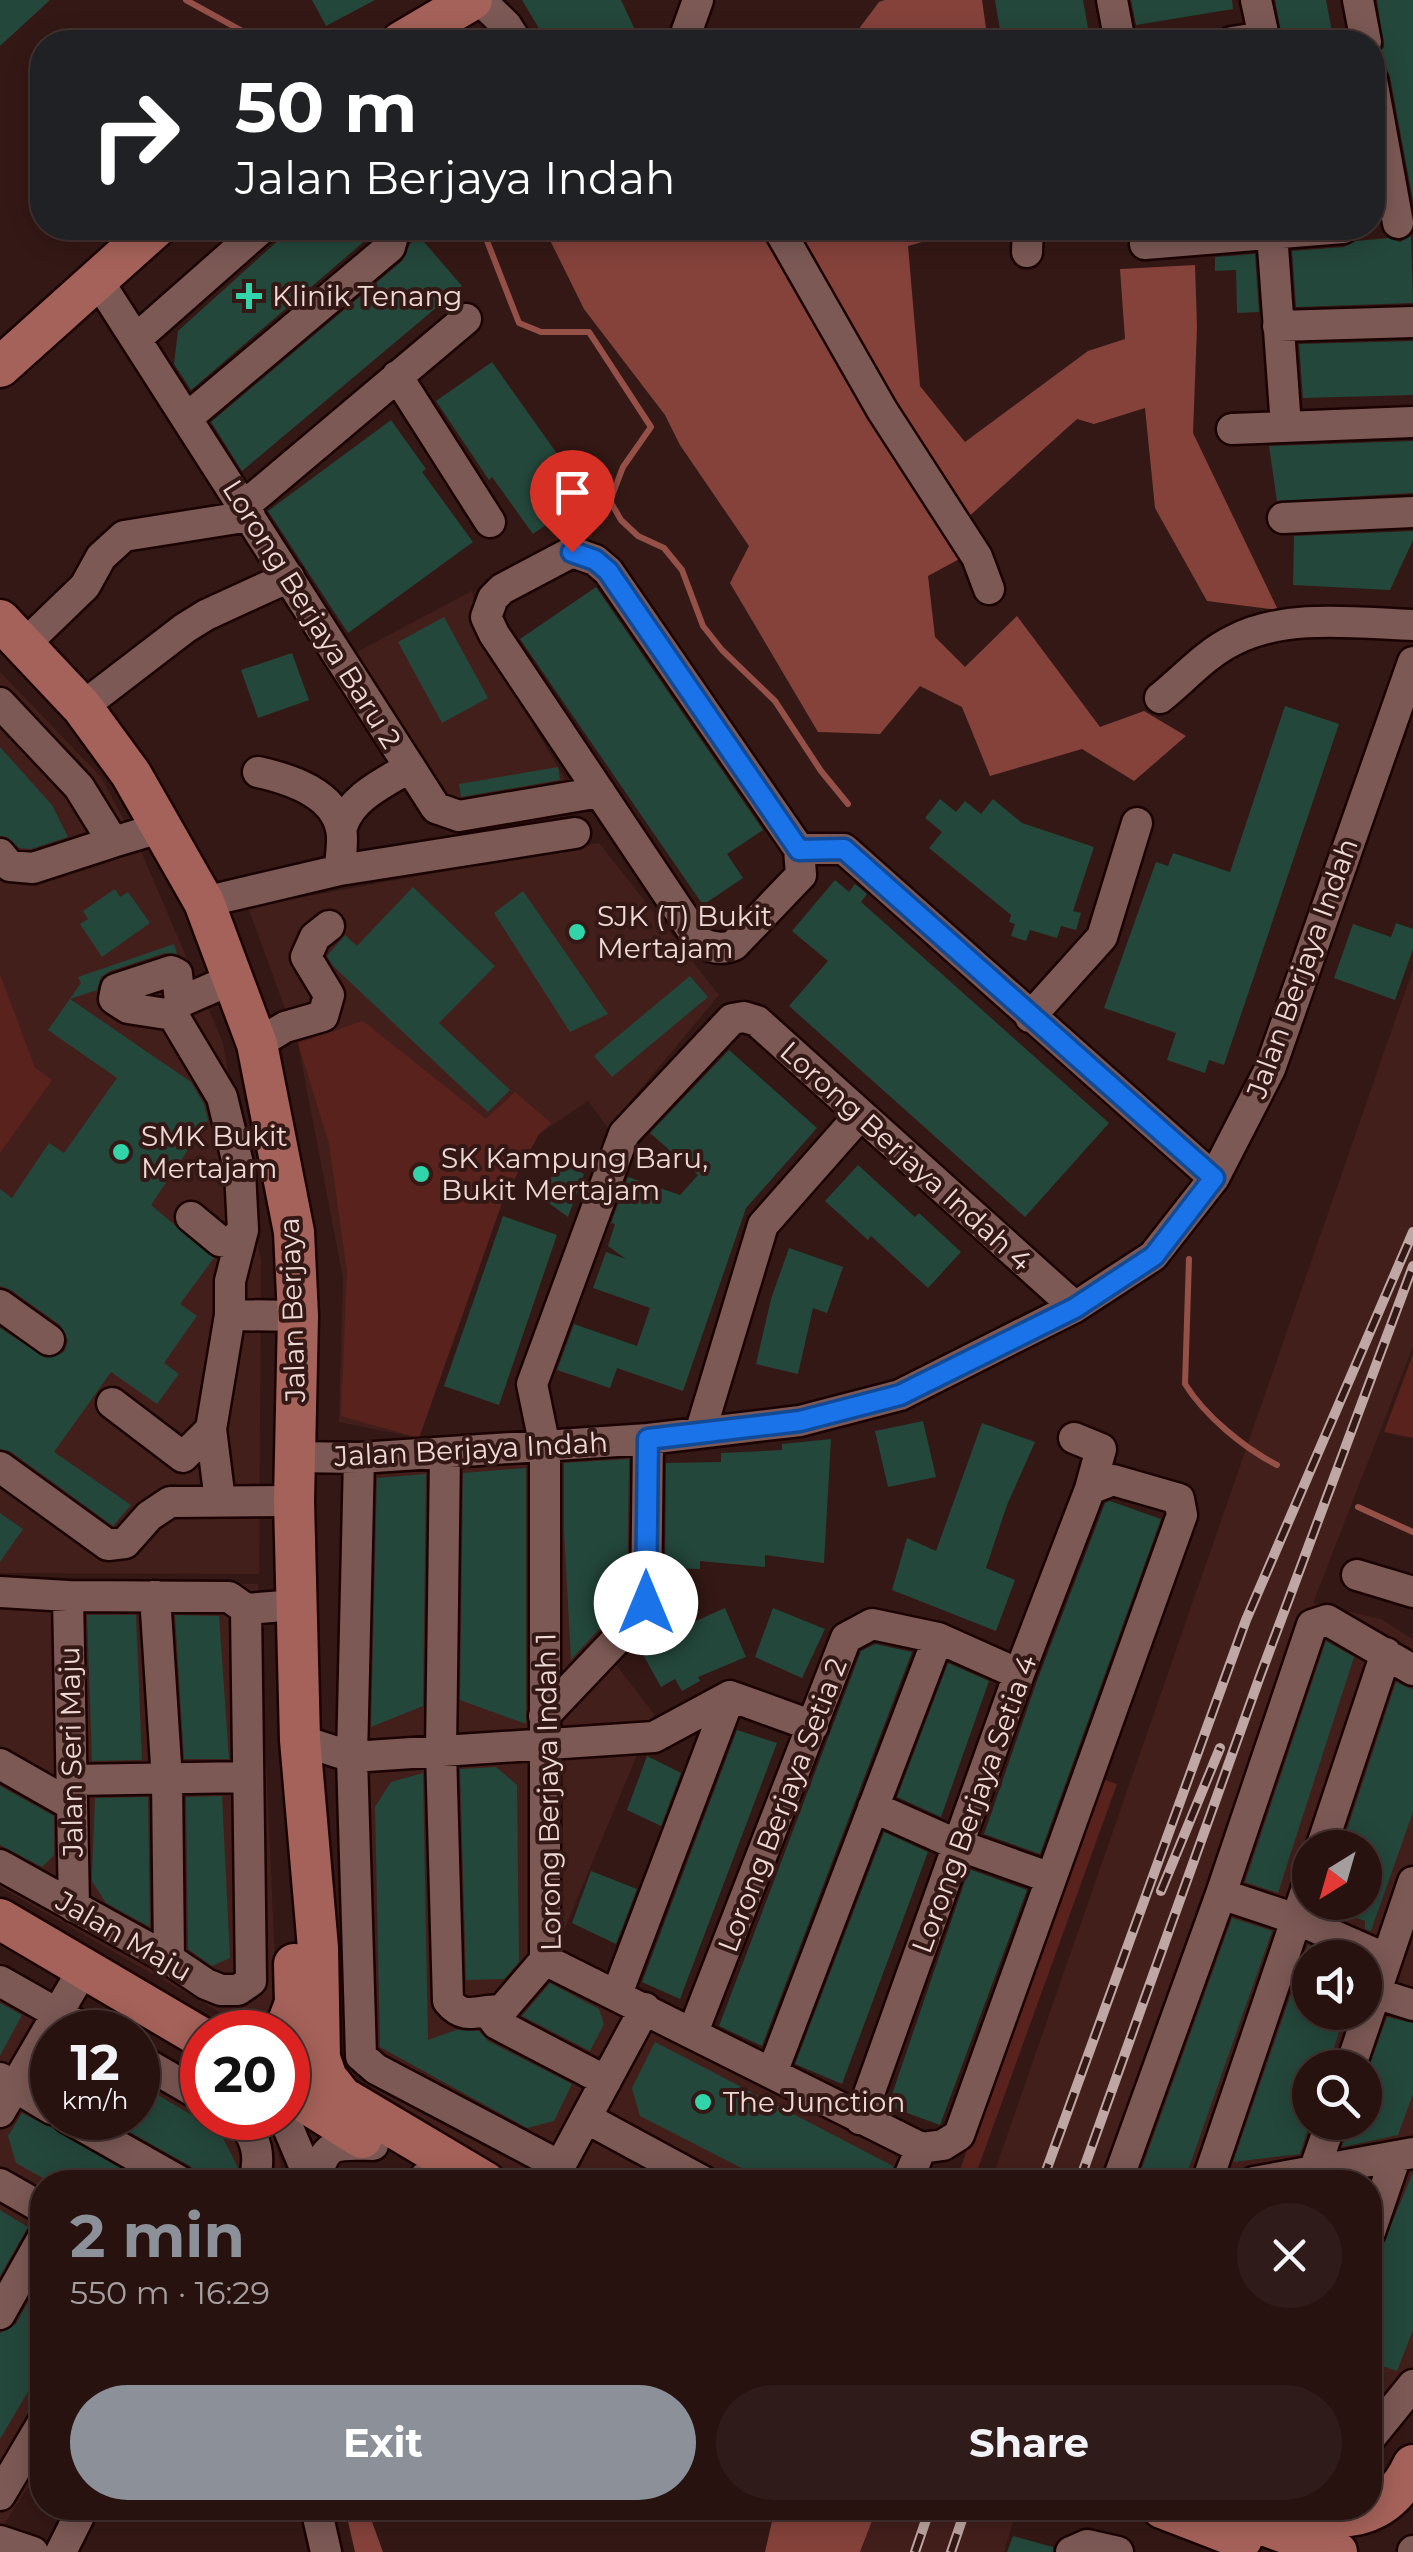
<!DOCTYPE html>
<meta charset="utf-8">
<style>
body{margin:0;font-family:Montserrat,sans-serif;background:#2f1b19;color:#f1f3f6;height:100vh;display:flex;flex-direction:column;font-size:38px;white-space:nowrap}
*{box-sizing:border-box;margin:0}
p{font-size:32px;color:#a49e9f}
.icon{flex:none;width:55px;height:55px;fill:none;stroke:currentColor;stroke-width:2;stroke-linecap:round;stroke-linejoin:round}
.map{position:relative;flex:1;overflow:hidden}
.sheet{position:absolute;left:30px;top:2170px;width:1352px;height:350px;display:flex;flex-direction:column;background:#271210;border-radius:40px;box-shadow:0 5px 25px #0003,0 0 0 2px #433230}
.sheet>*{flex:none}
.hud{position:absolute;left:30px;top:30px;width:1355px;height:210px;border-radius:40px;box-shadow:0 5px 25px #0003,0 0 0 2px #433230;background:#202124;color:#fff;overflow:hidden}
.needle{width:65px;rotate:217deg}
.buttons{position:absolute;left:1292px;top:1830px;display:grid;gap:20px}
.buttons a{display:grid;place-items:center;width:90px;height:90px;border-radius:50%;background:#271210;box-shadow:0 5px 25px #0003,0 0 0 2px #433230;font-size:50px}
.speed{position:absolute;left:30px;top:2010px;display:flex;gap:20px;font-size:50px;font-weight:700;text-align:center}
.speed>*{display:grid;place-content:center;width:130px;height:130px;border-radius:50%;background:#271210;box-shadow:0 5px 25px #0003,0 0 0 2px #433230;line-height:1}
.speed small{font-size:25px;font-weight:400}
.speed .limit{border:15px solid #d22;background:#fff;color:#111}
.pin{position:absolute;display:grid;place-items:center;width:85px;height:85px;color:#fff;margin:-102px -42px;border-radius:50% 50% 50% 0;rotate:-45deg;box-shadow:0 0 10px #0007}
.pin .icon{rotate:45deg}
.me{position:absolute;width:110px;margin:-55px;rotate:0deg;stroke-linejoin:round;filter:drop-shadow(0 0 8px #0008)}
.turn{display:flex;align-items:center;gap:35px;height:210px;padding:0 40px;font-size:45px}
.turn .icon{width:130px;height:130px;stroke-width:2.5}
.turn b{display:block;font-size:70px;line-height:85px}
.round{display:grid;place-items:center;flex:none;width:105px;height:105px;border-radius:52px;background:#2f1b19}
.overview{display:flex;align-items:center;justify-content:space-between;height:170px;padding:0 40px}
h1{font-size:60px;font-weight:700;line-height:75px;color:#8c9099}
.cta{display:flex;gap:20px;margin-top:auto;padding:20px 40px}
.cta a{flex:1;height:115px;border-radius:60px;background:#8c9099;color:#fff;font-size:40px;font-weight:700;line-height:115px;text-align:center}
.cta a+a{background:#2f1b19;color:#f1f3f6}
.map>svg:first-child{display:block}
</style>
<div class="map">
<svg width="1413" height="2552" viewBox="0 0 1413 2552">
<rect width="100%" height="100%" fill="#341815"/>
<path fill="#431f1b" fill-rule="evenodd" d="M472,591l10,48 86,145 -106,18 -24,-12 -81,-138z
M0,672l100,104 41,75 82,192 38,218 -2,313 -259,-1z
M599,843l120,152 -111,133 -20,-27 -49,33 -36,66 -84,238 -80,-16 4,-144 -45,-234 -50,-137z
M1413,969v377l-100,257 68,16 32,20v753l-43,57v-267h-379zM1310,1848h55v54h-55zM1310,1958h55v54h-55zM1310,2068h55v54h-55z
M655,1454v163l-38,49 37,48 -99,238 372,207 -7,23h-393l-161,-98 -22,-41v-566z
M0,1579l258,5 19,421 -33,21 -244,-139z
M0,1961l125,71h-73v86h86v-78l64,37v41h57l14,18 8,28 -1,18h-238v284l-42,64z
M877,2508h140l-13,44h-144z"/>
<path fill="#5a221d" d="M0,974l35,94 17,12 -52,73z
M363,1021l123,98 29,-27 36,31 -12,11 -36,66 -84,238 -78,-22 6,-144 -18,-128 -31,-101z
M1413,1354v84l-29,-6z
M1093,1776l24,8 -144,398h-17z"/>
<path fill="#85423b" d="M885,0h97l6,42h-139l30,-40z
M544,228h221l198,329 -35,19 7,61 30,30 52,-51 83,111 44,-16 42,25 -52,45 -52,-32 -92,27 -28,-69 -42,-21 -40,48 -62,-2 -88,-149 19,-37 -69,-101 -15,-30 -81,-106z
M791,228h181l-64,18 12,140 45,56 123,-91 37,-12 -5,-70 75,-4 2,62 -4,106 85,177 -71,-9 -52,-93 -10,-100 -51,16 -17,-5 -112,101 -80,-126z
M345,2508h22l16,44h-28z
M775,2508h102l-17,44h-95z"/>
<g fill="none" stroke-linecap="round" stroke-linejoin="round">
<path stroke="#955048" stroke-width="6" d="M186,0l76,42
M482,228l37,95 22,9h48l62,95 -28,40 -13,34 11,19 17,16 26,12 18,22 21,56 19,24 53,51 46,70 27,33
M1189,1259l-4,125c20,32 59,64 92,81
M1358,1507l55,25"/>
</g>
<path fill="#24473b" d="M0,0h50l-50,46z
M312,0h63l-49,26z
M522,0h99l15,32 -23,10h-66z
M995,0h88l5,28 -66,14h-20z
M1131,0h101l1,9 -97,16z
M1275,0h51l8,42h-51z
M1377,0h36v201l-23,-124 -4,-10 -13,-8 11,-12z
M292,228h84l-2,5 -183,157 -17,-26 4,-33z
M419,236l43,50 -220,185 -31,-49 191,-161 8,-17z
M1411,236l2,67 -117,4 -4,-56 52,-4 12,-6 32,-3 12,4z
M1255,254l4,58 -22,1 -1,-43 -21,1v-14z
M1413,341v54l-110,3 -4,-54z
M492,362l95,134 -54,38 -41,-57 -3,3 -53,-79z
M391,420l35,49 -4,3 51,70 -125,91 -80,-122z
M1413,441v52l-136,8 -8,-55z
M1413,531v9l-23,50 -97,-5 1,-49z
M596,587l167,243 -36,24 16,24 -40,27 -183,-266z
M444,617l44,81 -46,25 -44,-81z
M292,653l17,47 -51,18 -17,-48z
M1285,706l54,18 -115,341 -15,-5 -4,13 -38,-13 9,-27 -72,-25 52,-146 12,4 5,-13 57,19z
M0,747l52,58 16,32 -37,12 -12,-1 -12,-11 -7,-1z
M558,767l2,13 -99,17 -2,-13z
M940,799l16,13 9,-11 16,13 12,-15 29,24 72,24 -21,64 8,2 -5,17 -15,-4 -4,12 -27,-8 -4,11 -15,-5 4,-12 -6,-2 2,-7 -82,-67 13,-16 -17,-14z
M835,880l14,12 6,-8 12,10 -6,8 248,221 -84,94 -236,-211 39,-45 -36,-30z
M413,887l82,79 -56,57 71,67 -22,22 -155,-146 -6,-10 18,-21 12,11z
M115,889l5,8 8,-5 22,31 -48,34 -22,-33 8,-5 -5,-8z
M523,891l85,123 -38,18 -76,-119z
M1396,923l17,6v20l-18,51 -61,-22 19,-54 38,13z
M174,944l3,10 -12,-1 -55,18 -9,6 -4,13 -27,9 121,83 13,22 4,16 -57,85 63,53 -34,46 17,12 -33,47 15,11 -22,30 -46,-32 -57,80 77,53 -18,21 -102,-74 -11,-3v-121l46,30 18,-6 4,-11 -8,-16 -49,-35 -11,-4v-97l12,9 37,-55 15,10 53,-75 -69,-48 33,-47 -3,-6z
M690,976l18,21 -96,80 -18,-21z
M729,1050l88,78 -71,80 -63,183 -66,-23 -7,20 -53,-18 17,-46 63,22 13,-38 -57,-20 13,-36 20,7 -18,-13 7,-22 -4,-1 17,-46 52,18 18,-20 -48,-42z
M564,1163l20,11 -16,43 -32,-23z
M858,1165l57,52 4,-4 42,39 -33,36 -57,-52 -3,4 -43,-39z
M503,1216l54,19 -58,170 -55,-19z
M789,1248l54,19 -16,46 -14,-5 -15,66 -42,-10 15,-65z
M923,1421l13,56 -48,10 -13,-56z
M982,1423l53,19 -28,63 -21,63 29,12 -19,51 -104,-41 15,-52 29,13z
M831,1439l-7,124 -59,-8v12l-65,-6v8l-35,-1 1,-105 55,-1v-9l61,-3v-6z
M629,1459l-2,139 -56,62 -7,-130v-67z
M526,1468v256l-66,-24 3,-227z
M426,1474l-3,232 -52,21 6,-249z
M1110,1501l51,18 -121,335 -56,-20 53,-153 68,-178z
M0,1513l23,16 -23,33z
M725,1608l21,49 -48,20 2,4 -18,10 -7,-12 -14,8 -20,-36 46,-26z
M773,1608l52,21 -23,49 -47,-21z
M87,1615h49l6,145 -50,1z
M175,1615l44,1 10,143h-45z
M1326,1641l28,16 -76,236 -33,-11z
M875,1644l37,8 -150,394 -43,-20 142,-375z
M948,1663l41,18 -48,136 -44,-20z
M1396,1682l17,8v122l-42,119 -6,-2v-8l-44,-15 1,-4h43v-54h-24z
M737,1730l40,13 -97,256 -38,-17z
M647,1756l34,17 -20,53 -34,-16z
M496,1767l21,18 2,177 -15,17 -38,1 -6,-211z
M423,1773l5,267 28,-10 23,1 9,10 84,43 -18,37 -27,7 -147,-81 -5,-240 16,-25z
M0,1786l54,30v39l-12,12 -42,-22z
M222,1796l8,162 -18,8 -24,-17 -2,-152z
M148,1797l2,130 -44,-24 -14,-22v-7l3,-76z
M884,1832l44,20 -86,232 -47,-20z
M969,1869l58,21 -87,235 -52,-19z
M591,1871l46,18 -21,55 -44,-21z
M1232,1918l40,13 -87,248 -48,3z
M1308,1945l29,13h-27v54h35l-17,56h-18v54l-10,32 -67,8z
M550,1983l49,26 5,15 -14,27 -68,-35z
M0,2003l22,12 -22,41z
M1387,2017l26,6v71l-15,41 -56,12 8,-25h15v-44z
M655,2042l238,124 -4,16h-120l-129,-66 -8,-28z
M138,2083l82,49 18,36 -2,14h-36l-2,-9 -8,-7 -85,-48h33z
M22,2113l30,15 92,54h-94l-34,-19 -8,-27z
M1413,2172v158l-16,41 -27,-9v-86z
M0,2210l28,17 -28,49z
M42,2276v92l-42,71v-106l16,-9z
M1013,2536l40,11v5h-46z"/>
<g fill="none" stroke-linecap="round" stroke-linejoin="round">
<g stroke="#1a0302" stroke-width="35">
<path id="minor" d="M480,0l26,25 11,17
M1112,0l8,42
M1256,0l9,42
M1358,0l8,42
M683,42l15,-42
M1232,42l32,-5
M1372,80l26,143
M778,228l104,182 95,147 12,32
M1272,233l14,193
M1145,244l198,-16
M1027,252l1,-24
M97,279l339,529 23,8 141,-24
M1278,326l135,-4
M136,339l126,-111
M397,376l93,146
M187,418l203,-171 5,-19
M1232,429l181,-7
M244,506l222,-187
M1283,518l130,-6
M572,552l23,8 13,11 191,278 2,26 -67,70c-12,5 -23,3 -34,-3l-206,-308 -8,-17 7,-19 9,-9z
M24,645l61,-59 16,-29 23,-21 126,-20
M1160,698c25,-20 45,-44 74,-58 52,-27 123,-17 179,-15
M0,703l79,84 34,55 50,-15
M82,707l103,-79 21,-13 83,-38
M258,772c32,7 76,21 83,57 3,12 -1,28 -1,41
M342,827c9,-30 42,-44 68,-60
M799,849h45l370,329
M0,854l10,12 23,2 80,-26
M204,902l136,-32 235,-37
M173,1015l-45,-7 -14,-9 2,-10 55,-18 6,3 3,28
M1030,1017l72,-80 35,-114
M257,1044l28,-17 38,-11 6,-21 -23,-38 9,-20 14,-11
M191,1217l29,24 11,2 12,-13 -3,-58 -18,-75 -49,-82 7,-13 55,-24
M0,1305l49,35
M230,1315l68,1
M112,1403l71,54 28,-28
M700,1433l63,-208 97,-110
M445,1453l-4,298 7,250c12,15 22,13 39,10l10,13 109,57
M295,1457l64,1 289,-19 152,-18 100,-26 175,-88 78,-51 61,-78 56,-109 143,-407
M359,1458l-7,299 9,299 15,13 184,97
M0,1467l108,78 17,-2 24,-27 21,-14 124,-1
M220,1501l-9,-72 19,-114v-34l13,-51
M1357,1575l56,17
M0,1592l68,4 161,1 17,12 50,-4
M68,1596l6,311
M155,1596l12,184 2,179
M544,1716l95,-100 7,-13 2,-164
M300,1740l52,17 302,-20 76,-41 83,30
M0,1764l72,41
M72,1780l176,-3
M873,1807l85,38 93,33
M1321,1848l65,-195
M0,1865l169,94 37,25 15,6h17l13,-9 -5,-372
M1221,1894l75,25 91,40
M545,1960v-513l-13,-63 92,-250 108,-115 12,-2 13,4 318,286
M545,1960l376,188
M0,1981l90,51
M1375,1993l38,12
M617,1994l113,-298
M487,2011l15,-1 43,-50
M693,2032l153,-394 26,-14 66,14 81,36
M138,2059l64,37
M1350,2068l63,-186
M772,2073l166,-435
M0,2078l52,31
M0,2112l84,-144
M68,2118l113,64
M240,2118c17,21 21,38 14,64
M284,2118l27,64
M586,2118l118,64
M860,2119l159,-445 71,-185 11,-40 -27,-11
M921,2148l22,-3 16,-10 223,-620 -3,-16 -66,-19 -23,9
M1314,2171l17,-49
M425,2177v5
M315,2182c11,-41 18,-38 58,-37
M543,2182l17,-16 85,-158
M907,2182l14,-34
M1117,2182l104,-288 91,-269 15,-5 86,50
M1207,2182l103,-303
M1254,2182l159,-29
M0,2184l42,24
M1370,2232l26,-76
M0,2314l42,-75
M1370,2438l43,-53
M0,2495l42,-71
M316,2508l10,44
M0,2541l33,11
M61,2552l22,-44
M1071,2552l16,-7 31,7
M1413,2552v-1"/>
</g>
<g stroke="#1a0302" stroke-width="45">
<path id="major" d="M401,42l71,-42
M0,367l155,-139
M0,620l82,87 49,67 73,128 53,142 37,188 4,84 -4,185 6,239 18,208 2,110 7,20 15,19 143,85
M0,1919l202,119
M284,2032l11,-29 -1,-39
M288,2092l74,46
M1162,2508l80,31
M1217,2508l120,44
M1280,2508c57,15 105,17 133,-43"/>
</g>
<use href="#minor" stroke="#7c5955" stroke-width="30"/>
<use href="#major" stroke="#a5625a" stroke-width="40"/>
<g stroke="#bea7a4" stroke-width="10">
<path id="rail" d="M1161,1891l59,-143
M1042,2182l204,-562 167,-388
M1079,2182l180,-503 154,-413
M915,2552l15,-44
M951,2552l15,-44"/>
</g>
<use href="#rail" stroke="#341815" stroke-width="6" stroke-dasharray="19" stroke-linecap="butt"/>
</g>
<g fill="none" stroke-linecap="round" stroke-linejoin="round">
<g stroke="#114b97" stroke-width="25">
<path id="route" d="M572,552l23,8 13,11 191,279 45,-1 370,329 -60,78 -79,52 -175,87 -100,26 -152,18 -2,164"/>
</g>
<use href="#route" stroke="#1a73e8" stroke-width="18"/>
</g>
<g fill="#32d4a9" stroke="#341815" stroke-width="4">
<path d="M244 281h10v10h10v10h-10v10h-10v-10h-10v-10h10z"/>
<circle cx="577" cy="932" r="10"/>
<circle cx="121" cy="1152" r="10"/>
<circle cx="421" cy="1174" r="10"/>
<circle cx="703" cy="2102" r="10"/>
</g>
<g text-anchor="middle" stroke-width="8" stroke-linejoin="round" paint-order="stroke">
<g font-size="28" fill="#eed9d6" stroke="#341815" text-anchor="start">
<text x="272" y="306">Klinik Tenang</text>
<text x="597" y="926">SJK (T) Bukit<tspan x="597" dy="32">Mertajam</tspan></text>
<text x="141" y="1146">SMK Bukit<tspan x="141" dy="32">Mertajam</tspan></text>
<text x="441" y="1168">SK Kampung Baru,<tspan x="441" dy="32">Bukit Mertajam</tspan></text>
<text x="723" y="2112">The Junction</text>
</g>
<g font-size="28" fill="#eed9d6" stroke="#341815">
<text transform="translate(312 614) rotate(58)" y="10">Lorong Berjaya Baru 2</text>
<text transform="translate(1302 968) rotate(-70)" y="10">Jalan Berjaya Indah</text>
<text transform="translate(906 1156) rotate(42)" y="10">Lorong Berjaya Indah 4</text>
<text transform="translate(292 1310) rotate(-92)" y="10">Jalan Berjaya</text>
<text transform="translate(471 1449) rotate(-3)" y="10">Jalan Berjaya Indah</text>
<text transform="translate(71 1752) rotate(-91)" y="10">Jalan Seri Maju</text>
<text transform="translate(548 1792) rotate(-91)" y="10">Lorong Berjaya Indah 1</text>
<text transform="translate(974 1804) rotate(-70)" y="10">Lorong Berjaya Setia 4</text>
<text transform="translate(782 1805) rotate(-69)" y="10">Lorong Berjaya Setia 2</text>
<text transform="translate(124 1936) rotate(30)" y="10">Jalan Maju</text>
</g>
</g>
</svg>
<div class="buttons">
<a><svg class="needle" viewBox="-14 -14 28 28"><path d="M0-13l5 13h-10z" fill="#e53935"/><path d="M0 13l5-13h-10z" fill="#a49e9f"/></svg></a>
<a><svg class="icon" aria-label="sound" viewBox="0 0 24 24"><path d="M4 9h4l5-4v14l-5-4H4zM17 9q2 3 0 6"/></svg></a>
<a><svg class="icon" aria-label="search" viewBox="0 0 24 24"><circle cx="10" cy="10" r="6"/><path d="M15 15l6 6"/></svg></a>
</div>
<div class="speed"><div>12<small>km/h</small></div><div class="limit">20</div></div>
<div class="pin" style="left:572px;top:552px;background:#d93025"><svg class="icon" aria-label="arrive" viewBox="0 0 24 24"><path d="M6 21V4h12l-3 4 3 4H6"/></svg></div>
<svg class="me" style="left:646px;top:1603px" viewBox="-20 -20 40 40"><circle r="19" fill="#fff"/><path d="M0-13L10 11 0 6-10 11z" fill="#1a73e8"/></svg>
<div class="hud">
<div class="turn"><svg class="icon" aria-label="right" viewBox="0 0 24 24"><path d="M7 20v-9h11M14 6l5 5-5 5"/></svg><div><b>50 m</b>Jalan Berjaya Indah</div></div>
</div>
<section class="sheet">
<div class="overview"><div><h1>2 min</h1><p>550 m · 16:29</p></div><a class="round"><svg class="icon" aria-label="close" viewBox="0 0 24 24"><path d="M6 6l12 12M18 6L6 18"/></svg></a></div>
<div class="cta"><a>Exit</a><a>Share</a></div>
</section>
</div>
